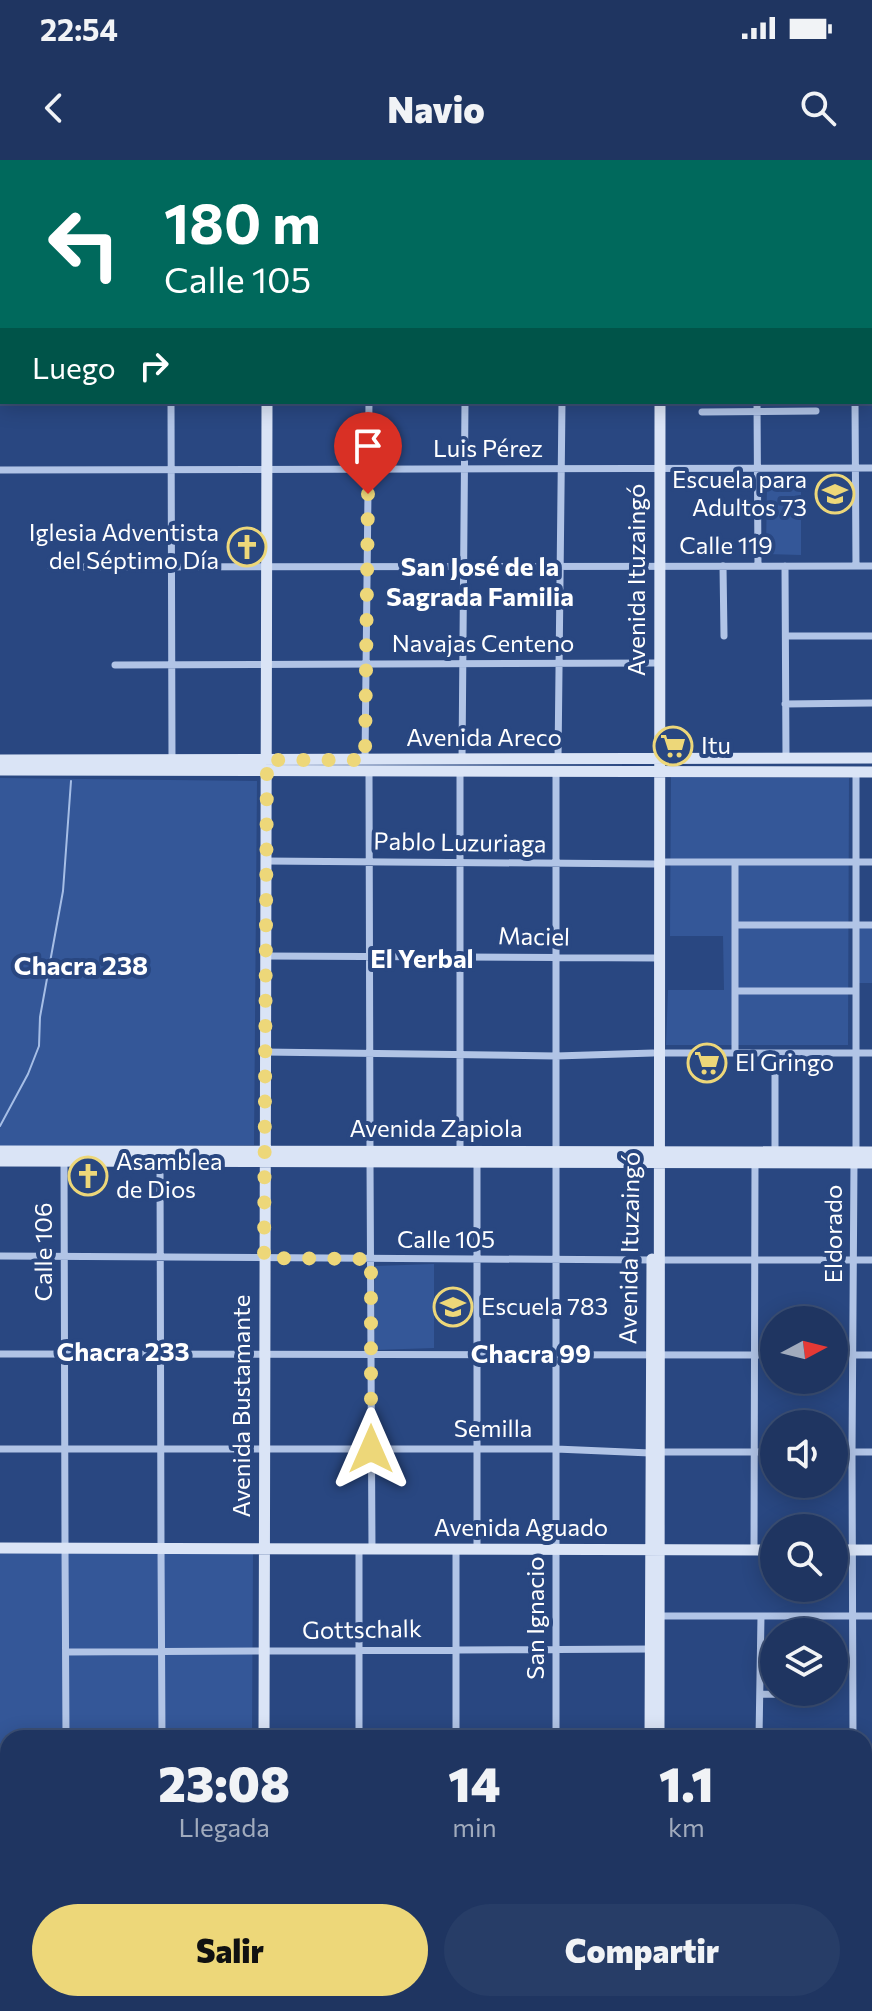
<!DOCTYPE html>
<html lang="es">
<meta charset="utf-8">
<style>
body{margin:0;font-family:Commissioner,sans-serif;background:#273d67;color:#f1f3f6;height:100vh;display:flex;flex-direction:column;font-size:30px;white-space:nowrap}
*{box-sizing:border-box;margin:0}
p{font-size:26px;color:#a1abbd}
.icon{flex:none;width:44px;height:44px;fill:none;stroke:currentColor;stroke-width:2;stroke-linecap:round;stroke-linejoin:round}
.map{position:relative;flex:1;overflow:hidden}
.sheet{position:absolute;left:0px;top:1570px;width:872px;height:282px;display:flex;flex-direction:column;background:#1f3561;border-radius:24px 24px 0 0;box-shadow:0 4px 20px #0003,0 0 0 2px #3c5076}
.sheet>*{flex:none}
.guide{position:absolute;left:0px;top:0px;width:872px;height:244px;box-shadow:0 4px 20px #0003,0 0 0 2px #3c5076;background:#00695c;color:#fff;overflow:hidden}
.needle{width:52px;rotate:83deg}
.tools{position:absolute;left:760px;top:1146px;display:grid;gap:16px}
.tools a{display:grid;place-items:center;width:88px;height:88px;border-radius:50%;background:#1f3561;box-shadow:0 4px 20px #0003,0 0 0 2px #3c5076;font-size:40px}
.pin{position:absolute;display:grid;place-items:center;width:68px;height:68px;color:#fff;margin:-82px -34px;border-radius:50% 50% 50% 0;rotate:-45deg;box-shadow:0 0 8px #0007}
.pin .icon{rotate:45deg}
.me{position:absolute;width:88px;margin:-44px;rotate:0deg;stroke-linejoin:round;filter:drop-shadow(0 0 6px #0008)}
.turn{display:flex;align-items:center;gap:28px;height:168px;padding:0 32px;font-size:36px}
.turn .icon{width:104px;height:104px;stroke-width:2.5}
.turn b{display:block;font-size:56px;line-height:68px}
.then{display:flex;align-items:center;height:76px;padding:0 32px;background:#0003;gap:16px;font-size:30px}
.eta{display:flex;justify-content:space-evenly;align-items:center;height:136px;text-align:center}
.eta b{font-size:48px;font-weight:800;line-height:56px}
.primary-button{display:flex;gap:16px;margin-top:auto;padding:16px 32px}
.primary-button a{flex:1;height:92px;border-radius:48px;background:#edd779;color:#111;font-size:32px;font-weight:800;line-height:92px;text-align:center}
.primary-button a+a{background:#273d67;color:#f1f3f6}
.status{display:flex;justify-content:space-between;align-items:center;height:56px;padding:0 40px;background:#1f3561;direction:ltr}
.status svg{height:22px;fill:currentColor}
header{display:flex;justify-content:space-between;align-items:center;height:104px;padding:0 32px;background:#1f3561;font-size:36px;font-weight:800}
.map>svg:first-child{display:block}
</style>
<div class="status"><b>22:54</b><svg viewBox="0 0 49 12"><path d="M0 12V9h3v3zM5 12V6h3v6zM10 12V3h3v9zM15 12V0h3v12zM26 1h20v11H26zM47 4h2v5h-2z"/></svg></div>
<header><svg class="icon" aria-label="back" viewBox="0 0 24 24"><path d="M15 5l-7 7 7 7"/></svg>Navio<svg class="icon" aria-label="search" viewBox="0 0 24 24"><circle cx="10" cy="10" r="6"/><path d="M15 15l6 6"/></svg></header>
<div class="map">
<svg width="872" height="1851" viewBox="0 0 872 1851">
<rect width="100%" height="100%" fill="#294781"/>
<path fill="#345798" d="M767,319h34v76l-35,-1z
M671,617l178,1 -1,267h-182l2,-55h56l-1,-54h-53z
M0,618l257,3 -3,364 -254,2z
M859,768h13v55h-13z
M434,1104v84l-59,2v-84z
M0,1390l253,1 -1,187h-244v266h236v7h-244z"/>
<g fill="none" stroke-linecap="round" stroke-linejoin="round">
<path stroke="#a6bee6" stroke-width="2" d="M0,966l28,-52 11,-28 1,-29 23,-126 8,-110"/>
<path stroke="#b1c4e6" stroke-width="7" d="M326,0v2
M543,0v2
M597,0v2
M858,0v2
M381,2v-2
M870,16h2
M0,39h2
M0,102h2
M171,242l1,358
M757,242l1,164
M855,242l1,164
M702,252l114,-1
M0,310l872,-2
M699,348h59
M723,406l1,70
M785,406l1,192
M51,407l821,-1
M786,476h86
M115,505l544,-2
M785,544l87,-1
M365,600l4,-358
M462,600l3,-358
M558,600l4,-358
M369,611l1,380
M265,701l389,3
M659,702h213
M735,765h137
M265,796l394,2
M735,831h121
M264,892l292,4 97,-3
M659,893h213
M735,893v-191
M460,990v-379
M556,990v-379
M775,991v-98
M856,991v-379
M64,999l1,385
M160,1002l1,383
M370,1002l2,388
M0,1096l652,4
M659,1100h213
M0,1194l774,1
M834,1195h38
M0,1289h556l94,4
M659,1292h115
M834,1292h38
M65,1388l1,190
M161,1388l1,190
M477,1390v-389
M754,1390l1,-388
M659,1456h213
M66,1492l587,-3
M760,1534l54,1
M359,1578v-188
M456,1578v-188
M556,1578v-577
M759,1578l2,-122
M853,1578l-1,-285 2,-290
M864,1618h8
M864,1710h8
M359,1851v-7
M456,1851v-7
M556,1851v-7
M754,1851v-7
M853,1851v-7"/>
<path stroke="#dae4f6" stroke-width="11" d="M260,0v2
M270,0v2
M652,0v2
M663,0v2
M870,203h2
M0,205h2
M870,213h2
M0,600l872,-2
M0,610l872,2
M0,991l872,1
M0,1001l872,2
M0,1388l774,2
M834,1390h38
M264,1578l3,-1336
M650,1578l2,-479
M659,1578l1,-1336
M0,1772h8
M864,1780l8,-1
M0,1783h8
M258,1851v-7
M650,1851v-7
M659,1851v-7"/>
</g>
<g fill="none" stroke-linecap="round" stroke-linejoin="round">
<path stroke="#edd779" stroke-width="14" stroke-dasharray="0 25.2" d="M368,334l-3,266h-98l-3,498 107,1v190"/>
</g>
<defs>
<g id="school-ring" transform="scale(2)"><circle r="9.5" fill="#294781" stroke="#edd779" stroke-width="1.5"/><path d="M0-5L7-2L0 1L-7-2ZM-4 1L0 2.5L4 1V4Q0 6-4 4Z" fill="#edd779"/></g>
<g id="church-ring" transform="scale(2)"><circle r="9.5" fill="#294781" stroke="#edd779" stroke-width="1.5"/><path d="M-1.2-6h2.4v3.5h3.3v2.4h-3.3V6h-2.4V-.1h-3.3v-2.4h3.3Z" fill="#edd779"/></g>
<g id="supermarket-ring" transform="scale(2)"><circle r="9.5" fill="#294781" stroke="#edd779" stroke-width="1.5"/><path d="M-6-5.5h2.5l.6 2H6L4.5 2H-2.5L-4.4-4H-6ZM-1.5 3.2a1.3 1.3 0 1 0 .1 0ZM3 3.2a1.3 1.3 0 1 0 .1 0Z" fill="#edd779"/></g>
</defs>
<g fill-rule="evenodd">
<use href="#school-ring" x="835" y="334"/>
<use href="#church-ring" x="247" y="387"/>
<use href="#supermarket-ring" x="673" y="586"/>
<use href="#supermarket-ring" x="707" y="903"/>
<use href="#church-ring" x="88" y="1016"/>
<use href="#school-ring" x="453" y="1147"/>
</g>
<g text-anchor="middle" stroke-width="8" stroke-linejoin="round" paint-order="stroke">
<g font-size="24" fill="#fff" stroke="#294781">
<text x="488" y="297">Luis Pérez</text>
<text x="726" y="394">Calle 119</text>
<text transform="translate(637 420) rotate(-90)" y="8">Avenida Ituzaingó</text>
<text x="483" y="492">Navajas Centeno</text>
<text x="484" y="586">Avenida Areco</text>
<text transform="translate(460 683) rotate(1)" y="8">Pablo Luzuriaga</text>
<text transform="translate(534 777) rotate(1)" y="8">Maciel</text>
<text x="436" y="977">Avenida Zapiola</text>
<text transform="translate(834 1074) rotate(-90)" y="8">Eldorado</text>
<text x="446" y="1088">Calle 105</text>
<text transform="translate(630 1088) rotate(-89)" y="8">Avenida Ituzaingó</text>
<text transform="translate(44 1092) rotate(-90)" y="8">Calle 106</text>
<text transform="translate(242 1246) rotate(-90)" y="8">Avenida Bustamante</text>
<text x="493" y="1277">Semilla</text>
<text x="521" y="1376">Avenida Aguado</text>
<text transform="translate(536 1458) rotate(-90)" y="8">San Ignacio</text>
<text transform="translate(362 1470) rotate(-1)" y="8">Gottschalk</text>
</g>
<g font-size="24" fill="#fff" stroke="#294781" text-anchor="start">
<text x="807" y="328" text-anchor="end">Escuela para<tspan x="807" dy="28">Adultos 73</tspan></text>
<text x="219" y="381" text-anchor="end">Iglesia Adventista<tspan x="219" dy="28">del Séptimo Día</tspan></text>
<text x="701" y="594">Itu</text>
<text x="735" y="911">El Gringo</text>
<text x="116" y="1010">Asamblea<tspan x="116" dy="28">de Dios</tspan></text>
<text x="481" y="1155">Escuela 783</text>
</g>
<g font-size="26" font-weight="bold" fill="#fff" stroke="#294781">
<text x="480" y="416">San José de la<tspan x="480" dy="30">Sagrada Familia</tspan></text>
<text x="422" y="808">El Yerbal</text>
<text x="81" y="815">Chacra 238</text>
<text x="123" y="1201">Chacra 233</text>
<text x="531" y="1203">Chacra 99</text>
</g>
</g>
</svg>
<div class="tools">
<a><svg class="needle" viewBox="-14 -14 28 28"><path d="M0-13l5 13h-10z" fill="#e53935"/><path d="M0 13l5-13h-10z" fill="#a1abbd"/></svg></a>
<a><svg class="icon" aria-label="sound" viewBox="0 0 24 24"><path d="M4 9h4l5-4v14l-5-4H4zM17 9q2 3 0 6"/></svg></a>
<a><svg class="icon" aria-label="search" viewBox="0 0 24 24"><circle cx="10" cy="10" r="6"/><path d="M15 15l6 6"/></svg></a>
<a><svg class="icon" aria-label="layers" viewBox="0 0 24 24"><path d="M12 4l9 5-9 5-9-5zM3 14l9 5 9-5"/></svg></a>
</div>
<div class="pin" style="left:368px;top:334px;background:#d93025"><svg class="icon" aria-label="arrive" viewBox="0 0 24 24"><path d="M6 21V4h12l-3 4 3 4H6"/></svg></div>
<svg class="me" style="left:371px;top:1289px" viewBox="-20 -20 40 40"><path d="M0-17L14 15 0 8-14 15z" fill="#edd779" stroke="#fff" stroke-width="4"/></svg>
<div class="guide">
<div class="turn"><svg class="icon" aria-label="left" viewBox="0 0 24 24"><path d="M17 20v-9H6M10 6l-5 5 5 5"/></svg><div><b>180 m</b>Calle 105</div></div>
<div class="then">Luego<svg class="icon" aria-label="right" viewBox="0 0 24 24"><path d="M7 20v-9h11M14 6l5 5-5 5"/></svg></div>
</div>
<section class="sheet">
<div class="eta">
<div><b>23:08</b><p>Llegada</p></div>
<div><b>14</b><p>min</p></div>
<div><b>1.1</b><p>km</p></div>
</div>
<div class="primary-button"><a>Salir</a><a>Compartir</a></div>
</section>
</div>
